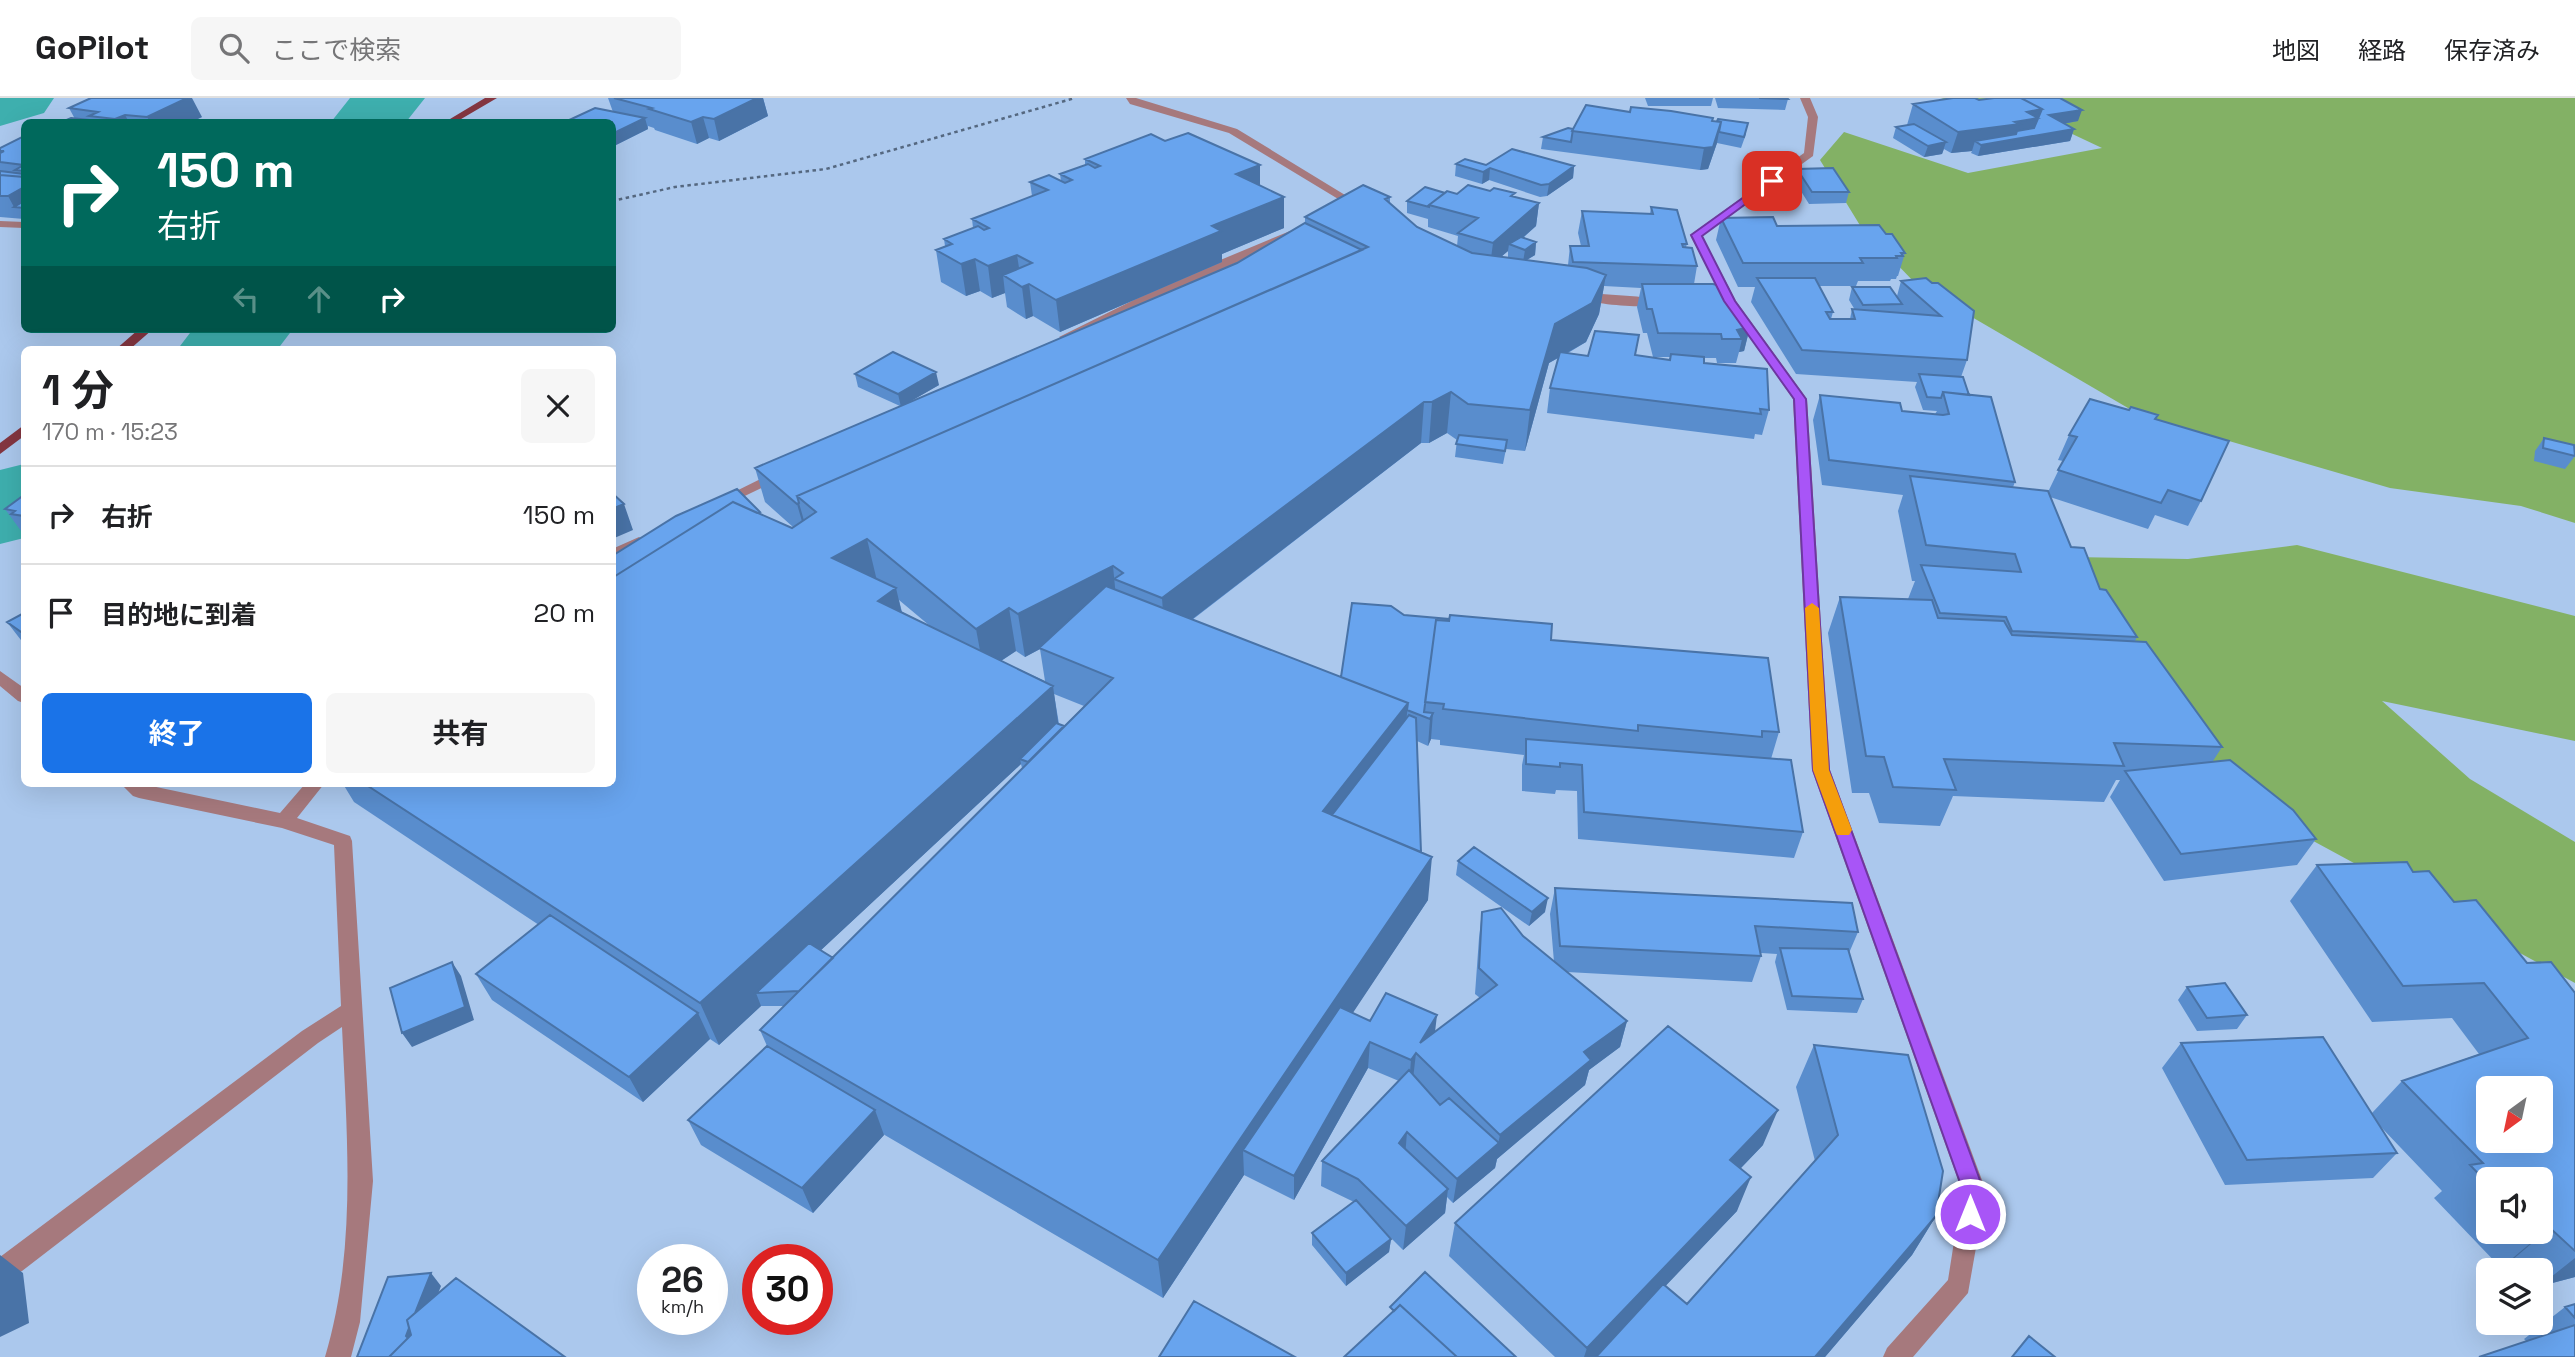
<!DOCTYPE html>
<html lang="ja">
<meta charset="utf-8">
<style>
body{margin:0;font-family:"Space Grotesk","Noto Sans JP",sans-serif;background:#f6f6f6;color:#202124;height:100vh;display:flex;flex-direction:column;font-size:26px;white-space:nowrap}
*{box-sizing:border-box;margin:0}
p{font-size:23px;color:#757577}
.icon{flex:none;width:38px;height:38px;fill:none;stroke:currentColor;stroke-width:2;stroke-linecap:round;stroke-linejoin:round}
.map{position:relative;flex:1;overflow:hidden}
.details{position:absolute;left:21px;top:248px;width:595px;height:441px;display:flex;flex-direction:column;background:#fff;border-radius:10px;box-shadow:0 7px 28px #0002}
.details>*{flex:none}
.top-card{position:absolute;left:21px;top:21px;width:595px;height:214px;border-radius:10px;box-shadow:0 7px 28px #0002;background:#00695c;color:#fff;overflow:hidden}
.needle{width:46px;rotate:213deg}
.tools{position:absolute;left:2476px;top:978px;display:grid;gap:14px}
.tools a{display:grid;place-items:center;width:77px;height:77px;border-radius:10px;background:#fff;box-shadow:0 7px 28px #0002;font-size:35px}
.speed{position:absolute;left:637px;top:1146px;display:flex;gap:14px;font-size:35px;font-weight:700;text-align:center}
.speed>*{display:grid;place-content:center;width:91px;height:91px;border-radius:50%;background:#fff;box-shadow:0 7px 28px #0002;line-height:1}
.speed small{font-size:18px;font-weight:400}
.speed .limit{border:10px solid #d22;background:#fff;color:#111}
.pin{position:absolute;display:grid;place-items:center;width:60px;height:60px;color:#fff;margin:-30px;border-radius:14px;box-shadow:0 4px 10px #0006}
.me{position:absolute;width:77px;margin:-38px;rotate:0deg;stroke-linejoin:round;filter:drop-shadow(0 0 5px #0008)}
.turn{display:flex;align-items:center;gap:24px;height:147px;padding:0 21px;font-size:32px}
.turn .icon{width:91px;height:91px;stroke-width:2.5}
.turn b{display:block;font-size:49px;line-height:60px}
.lanes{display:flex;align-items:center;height:66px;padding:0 21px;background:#0003;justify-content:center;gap:35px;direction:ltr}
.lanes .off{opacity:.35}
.round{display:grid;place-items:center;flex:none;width:74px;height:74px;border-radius:10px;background:#f6f6f6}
.overview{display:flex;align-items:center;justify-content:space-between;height:119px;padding:0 21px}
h1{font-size:42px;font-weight:700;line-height:52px}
.cta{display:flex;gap:14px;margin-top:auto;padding:14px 21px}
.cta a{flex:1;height:80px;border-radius:10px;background:#1a73e8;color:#fff;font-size:28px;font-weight:700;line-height:80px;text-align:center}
.cta a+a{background:#f6f6f6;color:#202124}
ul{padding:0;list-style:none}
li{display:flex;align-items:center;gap:21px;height:98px;padding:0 21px;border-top:2px solid #e0e0e0}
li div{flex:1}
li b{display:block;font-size:26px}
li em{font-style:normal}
header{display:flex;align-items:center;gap:42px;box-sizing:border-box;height:98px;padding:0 35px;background:#fff;border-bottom:2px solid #e0e0e0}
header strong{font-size:33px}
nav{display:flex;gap:38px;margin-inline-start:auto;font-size:24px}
.search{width:490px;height:63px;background:#f6f6f6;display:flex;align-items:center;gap:18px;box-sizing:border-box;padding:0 24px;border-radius:10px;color:#757577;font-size:26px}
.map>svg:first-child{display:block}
</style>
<header>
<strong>GoPilot</strong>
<div class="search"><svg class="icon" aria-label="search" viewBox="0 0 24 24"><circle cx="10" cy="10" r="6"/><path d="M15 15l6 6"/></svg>ここで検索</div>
<nav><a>地図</a><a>経路</a><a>保存済み</a></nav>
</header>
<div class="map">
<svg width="2575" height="1259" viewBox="0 0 2575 1259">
<rect width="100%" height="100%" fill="#abc8ed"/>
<path fill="#83b165" d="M1941,0h634v425l-54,-17 -131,-18 -250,-73 -223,-130 -56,-58 -41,-67 24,-28 124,41 134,-25 -91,-43 -47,1z
M2297,447l278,71v125l-193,-40 88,78 105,63v141l-282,-153 -169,-139 -52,-134 116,2z"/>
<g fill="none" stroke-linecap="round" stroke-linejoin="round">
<path fill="#3eafae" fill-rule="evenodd" d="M0,0h54l-10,15 -44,13z
M350,0h75l-19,24h-75z
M193,231h100l-16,21h-100z
M24,366v74l-24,6v-74z"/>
<path stroke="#556880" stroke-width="2.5" stroke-dasharray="3.5 3.5" stroke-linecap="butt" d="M612,103l63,-14 151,-18 249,-71"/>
<path fill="#a6797d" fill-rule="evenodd" d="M1126,0h10l101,31 131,80 -10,2 -129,-78 -99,-29z
M1800,0h10l8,19 -5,39 -111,80 34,65 71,98 23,371 156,421 -18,102 -55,64h-30l4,-9 61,-68 14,-89 -150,-421 -19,-371 -69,-98 -34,-66 114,-82 4,-36z
M0,123l24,1v6l-24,-1z
M1290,133l10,2 -230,107 -5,1 -6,-4 123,-61z
M1580,194c14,2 81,5 86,9 -14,11 -72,2 -90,-2v-6z
M781,371l7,4 -2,3 -60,29 -5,1 -7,-4z
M639,439l8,5 -3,3 -32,15v-11z
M0,573l24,17v15l-6,-2 -18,-15z
M121,686h21l138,29 25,-29h19l-27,34 53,18 2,5 21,340 -13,141 -9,35h-26c32,-107 22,-220 17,-330l-24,16 -296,228 -22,10v-24l302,-226 39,-25 -7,-161 -52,-17 -143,-30 -6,-2z"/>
<path fill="#843641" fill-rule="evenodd" d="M485,0h12l-41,24h-11z
M139,231h14l-24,21h-14z
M24,327v11l-24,18v-11z"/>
</g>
<path fill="#598dcd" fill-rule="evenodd" d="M608,0h155l5,18 -49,25 -10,-3 -12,6 -42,-14 -1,-2 -6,-2v3l-34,17h-2l1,-34z
M1645,0h68l-2,8h-63z
M1715,0h72l1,1 -3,11 -67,-2z
M1979,2l99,21 -15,3 11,5 -4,12 -92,15 -7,-3 1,-2 -21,2 -7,-4 -2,5 -18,3 -31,-19 3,-11 11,-2 6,-21z
M69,10l133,9 -11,5h-129l13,-3z
M1630,14l82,9 34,13 -5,14 -24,-5 -9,26 -8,1 -159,-21 2,-12 30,-8z
M24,38v83l-24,-2v-69z
M1165,43l95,24v21l24,42 -62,26v8l-162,70 -27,-16 -7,3 -19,-12 -2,-14 -13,5 -12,-7 -14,5 -25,-14 -5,-32 9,-4 -1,-7 29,-11 -1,-9 60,-23 -2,-14 31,-1 -1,-7 25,-9v-6z
M1456,66l30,1 88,1 -1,12 -26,18 -7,1 -51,-17 -7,4 -27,-8z
M1797,71l52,23 -3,11 -37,1 -15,-24z
M1445,95l70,4 24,6 -3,23 -13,12 13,4 -1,13 -8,5 41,5 2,-19h11l-3,-13 4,-22 68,3 1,-7 36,37 -1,3 11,19 -3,18 56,43 -6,24 -5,1 -3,11h-19l-1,-5h-12v5l65,47 -7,25 -7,-1 -1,5 -207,-26 3,-25 8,-30 -9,5 -24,88 -19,-2 -3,15 -48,-7 2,-17 -10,-7 -18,10h-8l-229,177 149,57 63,-62 147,25 228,92 -8,27 32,73 -9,26 -216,-19 -1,-48 -21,-1 -1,4 -33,-3v-26l2,-10 -84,-10v-5l-9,-1 -3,7 -11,-5 4,111 7,48 -76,113 18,8 65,11 45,-34 -5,-4 4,-56 3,-26 41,24 31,26 -4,-48 5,-26 303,44 -9,21 14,46 -6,14 -70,-3 -12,-48 2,-8 -16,-1v3l-9,26 -185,-10 60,49 -7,26 -31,23 -4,15 -88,74 -2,9 -42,35 -6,-6 -2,16 -42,37 -25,-25 13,14 -2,13 -43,34 -34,-41v-12l42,-31 -33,-16 1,-25 77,-80 -31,-13 -74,132 -50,-25 -81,123 -280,-164 1,1 -71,78 -112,-68 -13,-25 79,-74 -7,-16 25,-24h-24l-42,39 -9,-6 -67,63 -151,-102 -16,-26 63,-49 -185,-123 -11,-18h269l149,-269 31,13 1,-1 -28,-25 -10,-34 145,-62 -42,-19 -3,-13 84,11 -32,18 330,-140 68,-40v-6l85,-20v6l27,24 40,19 1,-10 -30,-9v-8l-21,-6v-12zM1508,153v6l3,1 -10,-1zM1604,188l37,2 -4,19 6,26h4l6,24h17l-1,3 -34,-5 -47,1 -20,-3 18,-11 13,-28zM899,502l31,26 -28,-14zM1040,551l5,32 -44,-20 15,-10 9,6zM1054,596l30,12 -20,20 -5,-2zM1021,666l1,4 -189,190 -12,-8z
M1721,120l56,8 109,8 19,19 -7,23h-1l-1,3h-5l-1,2h-32l-2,5h-37l14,26 -2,7h19l2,-10 3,1 -6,-10 3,-13 45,9 4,-15 25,-3 41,82 -6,17 54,105 -2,5 35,5 15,-31 -5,-1 11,-25 87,-16 45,82 -13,25 -33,-11 -7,14 -98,-32 21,50 29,42 37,48 -2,4 87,106 -9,14 103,78 -19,26 -133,16 -54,-84 10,-17h-4l-12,22 -151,-6 -13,30 -61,-3 -10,-30h-17l-24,-160 12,-36 68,2 7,-18h-3l-14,-70 5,-16 -81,-10 -9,-65 7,-25 82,16 33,3 2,-3 -14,-1 -8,-23 2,-5 -121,-8 -45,-72 4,-15h-17l-22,-47z
M2544,340l31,18 -10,13 -31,-8 1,-10z
M24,397v40l-19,-26z
M24,515v31l-17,-22z
M1458,763l87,51 -16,14 -73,-51z
M2317,767l96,7 41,30 73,61 48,30v284l-34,9v-16h-20l-10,-9 -10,7 -67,-70 8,-7 -62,-65 17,27 -24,25 -148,7 -63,-117 19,-25 191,70 30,-32 77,-27 -27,-36 -80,4 -82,-121zM2488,1082l53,52h-53z
M2187,889l60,28 -10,14 -40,2 -19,-31z
M1814,947l122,171 -24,39 -87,102h-270l-106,-101 6,-33 308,-78 -23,24 -3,42 -72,75 22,18 128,-143 -19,-74z
M2575,1206v53l-49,-16 -2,-2 41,-32z"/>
<path fill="#4973a7" d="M187,0h5l10,19 -11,5h-41l-3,-5z
M757,0h6l5,18 -49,25 -5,-22z
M2042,11l-7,22 39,-2 -4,12 -92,15 3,-11 -6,-4 -3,10 -21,2 7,-21 57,-10 12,-10z
M2082,12l-4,11 -33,6 4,-12z
M125,17l4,7h-12l-2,-3z
M703,19l6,21 -12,6 -6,-22z
M645,20l3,11 -34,17 -2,-12z
M1721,24l-4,21 -9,26 -8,1 4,-22z
M1946,44l-4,12 -18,3 4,-11z
M1260,67v30l-24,-21z
M1574,68l-1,12 -26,18 2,-12z
M1490,70l-1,12 -7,4 1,-12z
M24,89v21l-10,-1 -6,-11z
M1284,99v31l-62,26v8l-162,70 -4,-32 156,-74z
M1539,105l-3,23 -23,20 -4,-2 -1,7 -18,15 3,-23z
M1536,144l-1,13 -12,7 2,-12z
M1017,157l5,32 -19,-12 2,18 -13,5 -4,-32z
M975,161l5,32 -14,5 -5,-32z
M1606,177l-7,39 -13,28 -37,21 -24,88 5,-41 25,-86z
M1029,186l4,32 -7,3 -4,-32z
M1750,229l-6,24 -5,1 3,-13 -5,-9z
M936,274l3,13 -38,22 -3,-13z
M1451,294l-4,41 -18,10 3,-41z
M1424,304l-3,41 -256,197 -3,-42z
M799,405l10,35 -2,1 -10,-35z
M624,406l9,26 -21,9v-30z
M867,441l10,42 -45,-23z
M1113,468l4,42 -78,40 1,1 -15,8 -7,-43z
M896,490l10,43 -28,-30z
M1009,510l7,43 -32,21 -8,-43z
M1053,588l6,43 -39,30 1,5 -245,228 -20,1 5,13 -42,39 -19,-42z
M1408,605l-4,43 -67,88 -14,-23z
M1433,615l-2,26 -3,7 2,-27z
M1432,759l-4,43 -171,257 -14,-7 1,25 -81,123 -5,-38z
M1548,800l-3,14 -16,14 3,-14z
M452,864l9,14 13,44 -62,27 -10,-14z
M698,915l12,26 -67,63 -14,-25z
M1437,917l-3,26 -14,2z
M1627,923l-7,26 -31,23 -4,15 -88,74 -2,9 -42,35 4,-24 41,-35 2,-9 84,-83z
M1370,944l-2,26 -74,132v-24z
M1416,955l-3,26 -4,6 2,-25z
M875,1012l9,25 -71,78 -11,-25z
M1778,1012l-15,35 -47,49 14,-34z
M1407,1034l-2,25 -6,-14z
M1751,1079l-14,34 -139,146h-14l3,-9z
M1448,1091l-3,24 -42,37 3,-24z
M1936,1118l-24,39 -87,102h-10z
M2550,1130l-39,33 -10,7 39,-33z
M1391,1141l-2,13 -43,34v-13z
M0,1157l23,18 6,50 -29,14z
M2575,1160v19l-34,9v-1z
M431,1175l10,13 -24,62 -11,-12z"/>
<path fill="#68a4ee" stroke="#4973a7" stroke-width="2" fill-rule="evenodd" d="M91,0h96l-40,19 -22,-2 -10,4 -26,-3 9,-4 -29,-4z
M614,0h143l-43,21 -11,-2 -12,5 -42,-13 3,-1z
M1759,0h28l1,1z
M1953,0h22l4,2 15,-2h27l21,11 -15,3 11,6 -23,4 5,2 -62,8 -45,-28z
M2021,0h39l22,12 -33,5 25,14 -93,16 -6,-4 41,-7 1,-3 17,-3 8,-19z
M1586,7l44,7 1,-5 40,4 42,7 -1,3 9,1 -8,25 -9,1 -132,-17z
M595,10l50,10 -33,16v-12h-47z
M71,20l37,4h-46z
M1718,21l30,4 -4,14 -25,-5 2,-10 -4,-1z
M1914,26l32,18 -18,4 -32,-19z
M1568,30l5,1 -2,13 -28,-5z
M1188,35l72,32 -24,9 48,23 -72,29 9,5 -165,69 -27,-16 -7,3 -19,-12 29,-12 -15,-8 -29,11 -13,-7 -14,5 -25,-14 16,-6 -8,-5 34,-13 6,4 5,-2 -17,-9 76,-29 -18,-8 19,-7 16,8 7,-3 -12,-6 28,-10 7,4 5,-2 -15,-7 66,-25 14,7z
M24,38v29l-24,-3v-9l4,-2h-4v-3z
M1512,51l62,17 -25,18 -8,1 -51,-17 -7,4 -27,-8 9,-5 21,6z
M24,67v6l-9,-1z
M1833,70l16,24h-37l-15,-23z
M0,73l24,3v3l-24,-2z
M0,77l24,2v10l-16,9h-8z
M1363,87l27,12 -5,2 32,28 55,26 115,15 19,7 -14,28 -37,21 -25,86 -62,-6 -17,-12 -19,10h-8l-262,196 -48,-19 9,-6 -10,-7 -95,48 -9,-6 -33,21 -109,-90 -35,19 64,30 -18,13 175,85 -353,317 -335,-219h247v-206l121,-76 59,26 24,-16 -19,-16 571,-249 -63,-30z
M1468,87l22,6 4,-3 21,5 -4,3 28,7 -46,40 -35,-10 20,-15 -49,-13 18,-14 10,3z
M1425,89l20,6 -16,12v2l-22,-6z
M24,103v7l-10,-1z
M1651,109l26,3 10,34h-5l1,3 9,1 5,18 -124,-4 -3,-16h19l-7,-35 71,3z
M1773,119l4,9 102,-1 7,9h6l13,19h-4l2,3h-7l1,2h-37l3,5h-120l-22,-45z
M1305,125l57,27 -565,246 2,7 -2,1 -42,-36 482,-205z
M1521,139l15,5 -11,8 -16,-6z
M1757,180h58l18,34h-7l4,7h25l-3,-10 89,7 -40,-35 25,-3 6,5h6l36,28 -7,49 -165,-10z
M1642,186h71l12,3 25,40 -13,3 5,9h-20l-1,-5 -63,-1 -6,-24h-5z
M1852,189h38l12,17 -39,1z
M1595,233l44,4 -4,20 35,5 1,-6 33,3v6l63,6 2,41 -9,-1 1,5 -211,-26 10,-36 28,4z
M893,254l43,20 -38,22 -43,-20z
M1919,276l44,3 6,18 -26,-3 -2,6 -14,-1z
M1943,294l48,5 24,85 -186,-22 -9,-65 80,8 2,8 41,4 6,-1z
M2090,301l39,11 2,-3 27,8 -3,4 74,22 -28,60 -33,-11 -7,13 -103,-33 19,-33 -8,-2z
M1459,337l48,5 -2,11 -49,-7z
M2544,340l30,7 1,11 -32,-8z
M1910,378l138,15 23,56 13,1 16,41 6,1 31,47 -125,-6 -6,-14 -66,-4 -19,-48 100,7 -6,-18 -89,-9z
M737,391l23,23 -3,1 -24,-11 -121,76v-22l64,-40z
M612,395l12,11 -12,5z
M24,397v21l-13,-2 4,-3 -10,-2z
M1106,488l302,117 -85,108 109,46 -274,403 -398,-230 353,-352 -74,-30z
M1840,499l92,3 6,18 66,3 8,14 134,7 76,105 -108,-4 10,23 -180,-7 12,31 -63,-3 -9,-30 -18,-1z
M1352,505l39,3 13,9 45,4v2l-13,-1 -12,92 9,1 -3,6 -23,-9 1,-7 -67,-26z
M24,515v21l-17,-12z
M1450,517l102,9 -1,16 217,18 11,74 -17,-1v6l-124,-12v6l-195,-22 1,-5 -19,-2 11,-82 13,1z
M1409,617l7,3 5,134 -89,-37z
M1056,625l8,3 -36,36 -8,-3z
M1526,641l265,21 12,72 -219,-20 -2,-47 -22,-2v4l-34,-3z
M2230,662l63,50 23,29 -135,15 -56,-83z
M1474,749l74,51 -16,14 -74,-51z
M2407,764l6,10 16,-1 25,31 22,-2 51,63 24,-1 24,31v258l-25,-23 -10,7 -3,-3h4v-52h-53v4l-18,-19 13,-2 -81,-82 126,-43 -44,-55 -81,3 -86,-121zM2488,990h53v53h-53z
M1555,790l297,15 6,29 -103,-6 6,30 -201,-10z
M1501,810l22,28 104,85 -43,31 7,8 -91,75 -84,-82 -5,7 -41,-18 -76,134 -51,-26 97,-143 30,14 16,-28 51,22 -17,28 77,-58 -18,-17 3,-56z
M550,817l148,98 -69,64 -153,-103z
M809,845l24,15 -34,33 -43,2z
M1780,850l68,1 15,50 -71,-3z
M452,864l13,45 -63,26 -12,-45z
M2225,885l22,32 -40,3 -20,-31z
M1668,928l110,84 -48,50 21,17 -164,171 -132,-125z
M2323,939l74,116 -150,7 -66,-117z
M1814,947l94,10 35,116 -7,45 -121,141h-219l67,-73 24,20 151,-169z
M767,948l108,64 -73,78 -114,-68z
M1409,972l31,35 9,-7 50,45 -42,36 -50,-47 -8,11 49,46 -42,37 -48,-47 -36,-18z
M1356,1102l35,39 -45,34 -34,-40z
M1425,1174l91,85h-59l-57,-52 -6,6 -4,-4z
M431,1175l-16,40 -8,7 2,8 -3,8 2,2 -19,19h-32l31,-80z
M456,1180l109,79h-176l22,-22 -4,-15z
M1194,1203l101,56h-136z
M2575,1206v14l-10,-11z
M1400,1207l57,52h-113z
M2575,1227v32h-96z
M2029,1238l26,21h-43z"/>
<path fill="#a855f7" stroke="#6d37a1" stroke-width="2" d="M1769,81l8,2 -75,55 33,65 71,98 23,371 155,421 -6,31 -8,2 -8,-2 -3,-8 4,-23 -150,-421 -19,-371 -70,-98 -33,-66z"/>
<path fill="#f59e0b" d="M1812,505l7,5 10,162 23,60 -3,5h-12l-2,-5 -22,-60 -8,-162z"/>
</svg>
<div class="tools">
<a><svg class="needle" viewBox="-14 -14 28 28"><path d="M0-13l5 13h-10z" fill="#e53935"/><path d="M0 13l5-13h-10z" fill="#757577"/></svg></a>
<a><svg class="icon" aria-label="sound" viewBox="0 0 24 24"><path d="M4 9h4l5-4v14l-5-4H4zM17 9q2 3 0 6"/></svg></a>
<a><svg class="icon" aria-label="layers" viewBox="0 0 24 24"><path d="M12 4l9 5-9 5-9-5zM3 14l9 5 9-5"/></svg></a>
</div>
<div class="speed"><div>26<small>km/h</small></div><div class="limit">30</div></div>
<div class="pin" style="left:1772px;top:83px;background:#d93025"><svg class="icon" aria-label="arrive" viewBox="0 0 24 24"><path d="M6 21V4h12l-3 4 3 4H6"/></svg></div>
<svg class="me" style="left:1970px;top:1116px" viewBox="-20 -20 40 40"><circle r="17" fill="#a855f7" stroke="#fff" stroke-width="3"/><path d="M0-11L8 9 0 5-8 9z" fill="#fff"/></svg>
<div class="top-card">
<div class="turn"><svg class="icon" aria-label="right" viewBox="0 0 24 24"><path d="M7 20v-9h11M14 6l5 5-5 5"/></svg><div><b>150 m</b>右折</div></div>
<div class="lanes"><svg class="icon off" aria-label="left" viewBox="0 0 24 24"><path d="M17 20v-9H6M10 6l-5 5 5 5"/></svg><svg class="icon off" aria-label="ahead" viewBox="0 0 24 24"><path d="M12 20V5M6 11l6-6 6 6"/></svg><svg class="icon" aria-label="right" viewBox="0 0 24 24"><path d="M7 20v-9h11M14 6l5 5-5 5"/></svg></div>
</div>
<section class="details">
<div class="overview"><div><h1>1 分</h1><p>170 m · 15:23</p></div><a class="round"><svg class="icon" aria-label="close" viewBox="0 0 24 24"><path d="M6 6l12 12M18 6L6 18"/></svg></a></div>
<ul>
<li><svg class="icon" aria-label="right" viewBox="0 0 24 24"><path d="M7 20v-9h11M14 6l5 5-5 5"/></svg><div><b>右折</b></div><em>150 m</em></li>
<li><svg class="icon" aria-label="arrive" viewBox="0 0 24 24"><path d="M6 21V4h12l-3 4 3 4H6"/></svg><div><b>目的地に到着</b></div><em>20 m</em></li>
</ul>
<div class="cta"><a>終了</a><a>共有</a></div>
</section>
</div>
